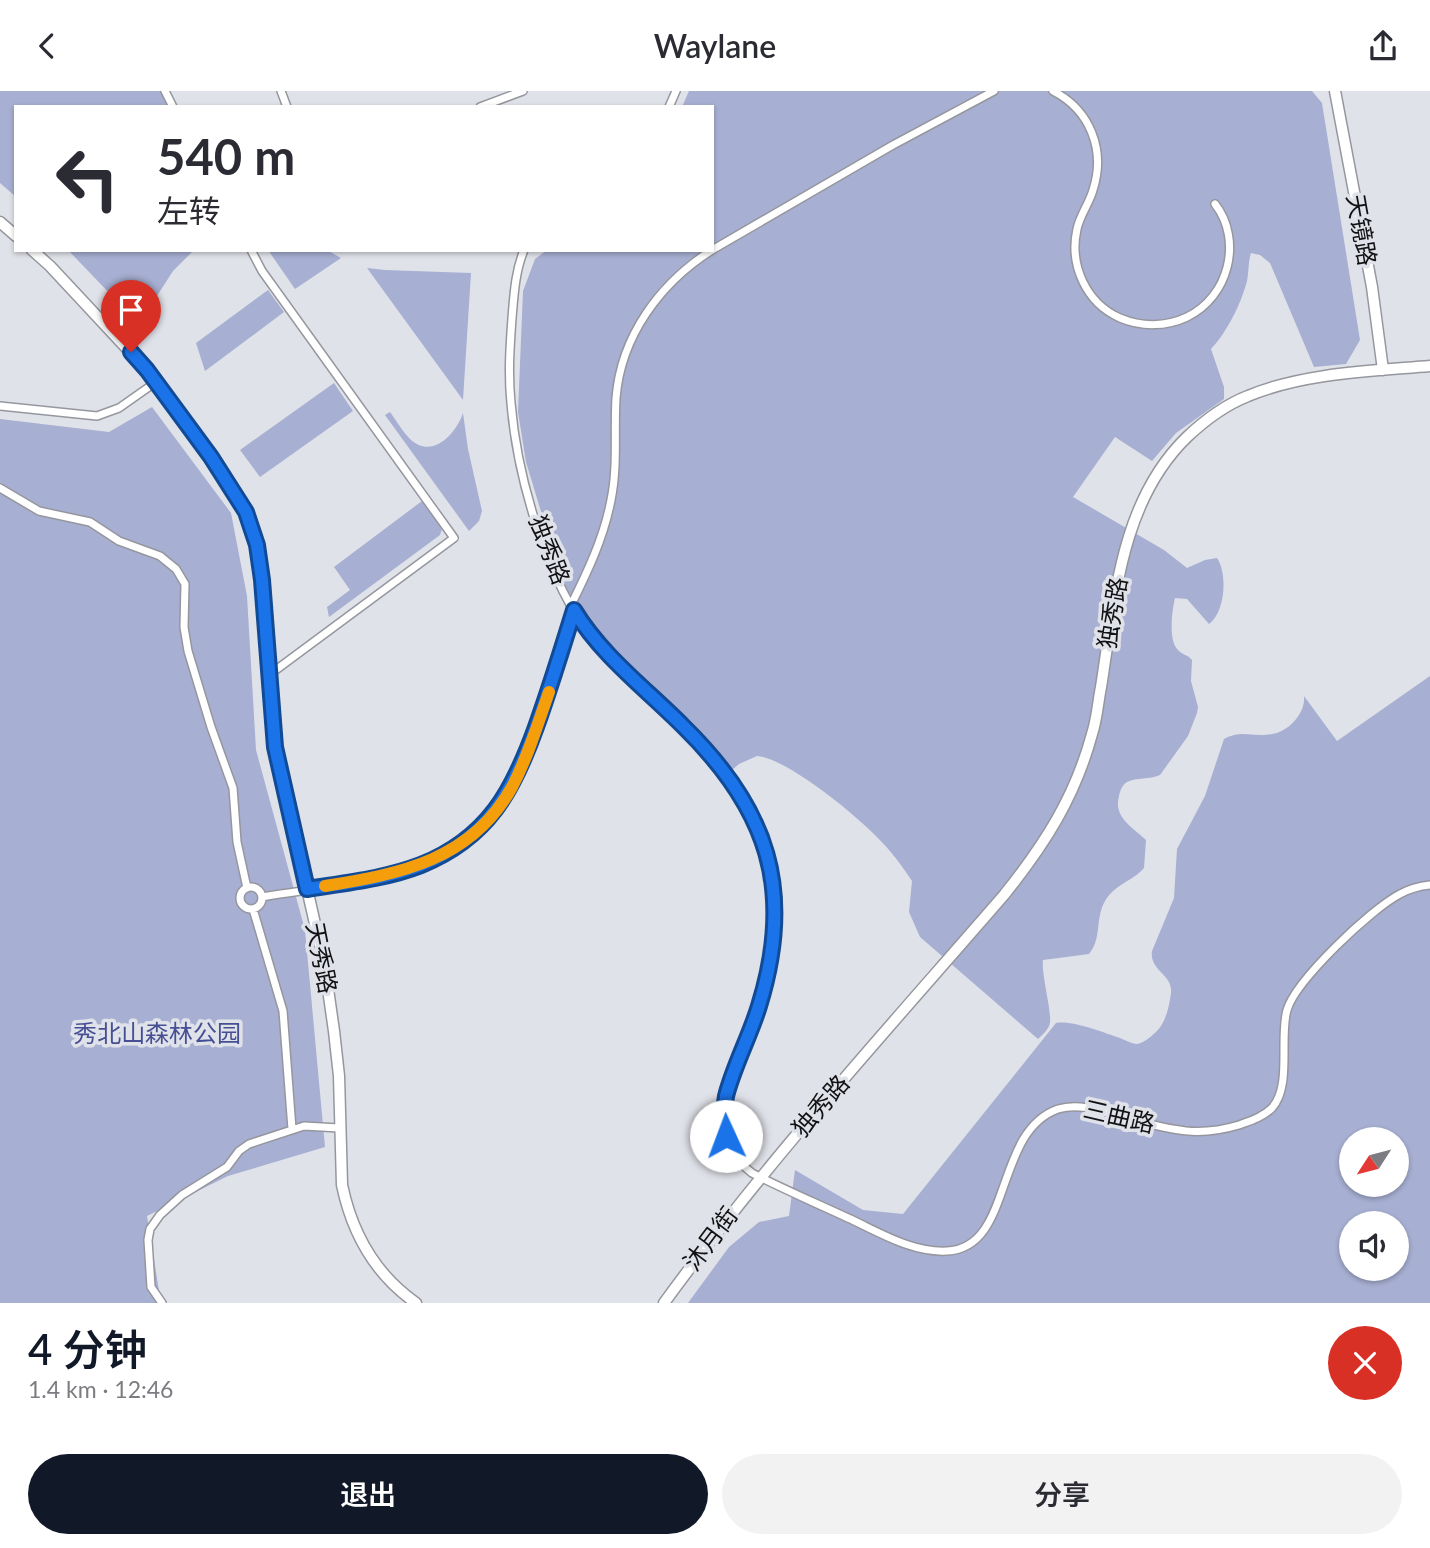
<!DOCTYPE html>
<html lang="zh">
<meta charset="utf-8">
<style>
body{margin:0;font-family:Lato,"Noto Sans SC",sans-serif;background:#f2f2f3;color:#2b2b33;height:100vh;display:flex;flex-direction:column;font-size:26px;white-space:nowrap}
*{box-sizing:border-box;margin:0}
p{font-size:23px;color:#7c7c81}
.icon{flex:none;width:38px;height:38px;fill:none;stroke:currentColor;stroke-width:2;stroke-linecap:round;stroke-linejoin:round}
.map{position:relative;height:1212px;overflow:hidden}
.side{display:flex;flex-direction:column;background:#fff;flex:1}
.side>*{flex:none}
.guide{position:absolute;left:14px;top:14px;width:700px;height:147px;border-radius:0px;box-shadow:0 2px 5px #0004;background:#fff;color:#2b2b33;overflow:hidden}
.needle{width:46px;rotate:234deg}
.tools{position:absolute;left:1339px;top:1036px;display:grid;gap:14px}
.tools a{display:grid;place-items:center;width:70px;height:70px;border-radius:50%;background:#fff;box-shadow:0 2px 5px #0004;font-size:35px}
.pin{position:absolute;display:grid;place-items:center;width:60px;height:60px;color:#fff;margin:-72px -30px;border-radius:50% 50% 50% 0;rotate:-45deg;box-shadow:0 0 7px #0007}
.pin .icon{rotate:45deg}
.me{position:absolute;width:77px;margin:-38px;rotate:358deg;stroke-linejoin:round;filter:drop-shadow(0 0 5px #0008)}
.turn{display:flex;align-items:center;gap:24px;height:147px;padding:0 28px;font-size:32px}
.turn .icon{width:91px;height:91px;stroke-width:2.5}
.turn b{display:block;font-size:49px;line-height:60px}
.round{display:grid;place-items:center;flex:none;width:74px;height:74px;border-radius:37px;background:#f2f2f3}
.head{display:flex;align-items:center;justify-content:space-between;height:119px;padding:0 28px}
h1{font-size:42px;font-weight:600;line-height:52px;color:#111827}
.button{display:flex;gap:14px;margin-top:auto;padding:14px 28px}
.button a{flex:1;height:80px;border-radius:42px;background:#111827;color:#fff;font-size:28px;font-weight:600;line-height:80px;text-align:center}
.button a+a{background:#f2f2f3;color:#2b2b33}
header{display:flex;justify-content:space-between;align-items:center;height:91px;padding:0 28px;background:#fff;font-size:32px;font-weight:600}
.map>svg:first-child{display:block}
</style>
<header><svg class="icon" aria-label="back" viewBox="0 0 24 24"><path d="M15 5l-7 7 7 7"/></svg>Waylane<svg class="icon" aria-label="share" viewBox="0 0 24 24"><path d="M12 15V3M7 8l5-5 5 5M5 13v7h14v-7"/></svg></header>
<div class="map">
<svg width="1430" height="1212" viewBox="0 0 1430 1212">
<rect width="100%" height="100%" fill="#e0e2e9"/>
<path fill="#a7afd2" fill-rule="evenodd" d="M0,0h167l8,16h-159v90l-16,-14z
M689,0h623l10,12 38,237 -14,24 -32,3 -44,-104 -10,-8 -9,-2c-3,9 -2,19 -4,28 -6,23 -20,51 -36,68l13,38v12l-48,34 -24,28 -37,-24 -42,60 91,53 23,18 18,-8 12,-2c11,16 8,55 -8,66l-22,-25 -12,-1c-3,12 -7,43 3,52 4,5 9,4 14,10l-1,21 7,26 -1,6 -9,23 -28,39c-11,5 -23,2 -33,7 -5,3 -7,9 -8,14 -6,22 14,31 27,44l-2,28c-11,13 -29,16 -39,33 -10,17 -3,38 -16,53l-46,6c-2,16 11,58 6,66 -2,5 -7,9 -11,13l-118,-102 -11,-25 3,-31c-7,-10 -14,-21 -23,-31 -21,-26 -99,-91 -132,-94l-18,8 -13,11 -122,-113 -36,-61 -42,-139 -8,-50 5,-121 12,-32 12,-9h165v-143h-30z
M68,159h126l-21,21 -34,53z
M268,159h59l14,8 -46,31z
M367,177l18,2 86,3 -8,127z
M268,199l16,22 -79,59 -9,-28z
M334,292l19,28 -93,66 -20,-27z
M152,316l79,106 16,83 9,154 49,180 20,217 -97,29 -81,40 14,87h-161v-884l109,13z
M390,321c6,8 12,19 20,27 22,21 46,-5 53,-26l5,36 14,62 -3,10 -10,10 -84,-116z
M422,410l20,28 -2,6 -111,82 -2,-10 23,-17 -16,-23z
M1430,585v627h-742l41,-56 30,-25 30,-6 6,-46 68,40 40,4 153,-191c17,-3 48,10 64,15 5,2 11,5 16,6 7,0 14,-7 19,-11 11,-10 14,-26 16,-40 2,-19 -22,-22 -19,-42l22,-53 3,-49 28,-53 19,-57c19,-10 28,-1 48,-5 16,-2 34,-21 32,-38l33,45zM1351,1048h45v46h-45zM1351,1132h45v46h-45z"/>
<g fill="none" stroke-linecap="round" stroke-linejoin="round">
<g stroke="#96979e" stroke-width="10">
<path id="street" d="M165,0l8,16
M281,0l6,16
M1053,0c37,19 53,59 40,99 -4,14 -13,25 -16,39 -8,36 9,74 43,89 21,9 46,9 67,-1 42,-20 56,-77 28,-113
M480,16l43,-16
M669,16l7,-16
M251,159l11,21 192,267 -185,137
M524,159c-9,22 -10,45 -12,68 -2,28 -4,56 -1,85 6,73 36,180 83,237 14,17 30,30 46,45 49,46 105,94 124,161 13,45 12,92 2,136 -15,60 -77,143 -14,191 31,16 64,30 96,45 31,14 64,35 99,33 67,-3 46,-119 111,-142 22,-7 46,3 67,9 43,11 71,20 114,7 11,-4 24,-8 33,-17 20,-22 7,-70 15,-98 9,-30 84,-101 113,-116 9,-5 19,-8 30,-9
M712,159l181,-105 101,-54
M0,315l97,10 22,-8 37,-26
M0,397l39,23 51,11 29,19 41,15 16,13 9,15 -1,43 4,24 23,76 22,61 4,54 10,46
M571,514c17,-34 33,-68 40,-105 7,-34 3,-68 5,-102 5,-62 44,-115 96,-148
M240 807a11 11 0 1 1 22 0a11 11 0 1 1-22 0Z
M262,806c47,-8 97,-12 142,-26 78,-24 106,-72 132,-143 14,-39 26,-78 38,-118
M253,818l30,102 9,118
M162,1212l-11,-16 -3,-47 2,-11 10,-14 22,-20 45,-28 12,-16 10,-7 55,-18 35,2"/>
</g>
<g stroke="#96979e" stroke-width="13">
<path id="secondary" d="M1335,0l37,196 11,83
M0,131l16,14
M32,159l18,16 97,104 64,87 34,55 12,33 5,35 13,167 50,221 9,63 5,45 3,109c10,48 34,90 74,118
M664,1212c104,-143 224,-274 340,-408 41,-51 71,-98 88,-161 5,-15 6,-32 9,-47 14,-87 19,-185 86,-250 18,-17 38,-32 61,-41 55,-23 123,-25 182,-30"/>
</g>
<use href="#street" stroke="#fff" stroke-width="7"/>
<use href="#secondary" stroke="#fff" stroke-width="10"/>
</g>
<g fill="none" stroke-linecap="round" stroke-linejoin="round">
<g stroke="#114b97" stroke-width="18">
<path id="route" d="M131,261l16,18 64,87 35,55 11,33 5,35 13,167 32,142c38,-6 78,-10 114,-24 67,-27 92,-74 115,-138 14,-39 26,-78 38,-117 28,46 71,78 109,116 85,83 112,164 76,280 -9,30 -25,59 -33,90l-2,15 2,25"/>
</g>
<use href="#route" stroke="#1a73e8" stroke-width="12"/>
<path stroke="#f59e0b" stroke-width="12" d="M325,795c75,-12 147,-26 187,-99 16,-30 26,-64 37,-95"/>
</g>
<g text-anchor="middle" stroke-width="7" stroke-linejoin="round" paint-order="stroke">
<g font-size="24" fill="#121215" stroke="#e0e2e9">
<text transform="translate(1361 139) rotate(80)" y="8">天镜路</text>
<text transform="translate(549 459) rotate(69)" y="8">独秀路</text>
<text transform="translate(1113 522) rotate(-80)" y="8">独秀路</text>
<text transform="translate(321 867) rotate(79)" y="8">天秀路</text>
<text transform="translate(821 1015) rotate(-49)" y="8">独秀路</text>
<text transform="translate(1119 1026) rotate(13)" y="8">三曲路</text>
<text transform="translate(711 1148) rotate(-53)" y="8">沐月街</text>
</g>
<g font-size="24" fill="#464f94" stroke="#e0e2e9">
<text x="157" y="951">秀北山森林公园</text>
</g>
</g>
</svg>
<div class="tools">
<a><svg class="needle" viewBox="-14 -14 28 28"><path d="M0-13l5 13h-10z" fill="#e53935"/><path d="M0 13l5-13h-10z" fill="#7c7c81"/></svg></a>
<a><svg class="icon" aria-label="sound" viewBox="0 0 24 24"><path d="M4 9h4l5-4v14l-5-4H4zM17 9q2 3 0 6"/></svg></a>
</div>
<div class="pin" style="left:131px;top:261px;background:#d93025"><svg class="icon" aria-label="arrive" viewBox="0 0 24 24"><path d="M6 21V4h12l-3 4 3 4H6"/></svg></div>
<svg class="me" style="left:726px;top:1045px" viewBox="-20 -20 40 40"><circle r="19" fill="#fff"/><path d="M0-13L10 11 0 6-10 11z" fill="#1a73e8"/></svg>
<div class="guide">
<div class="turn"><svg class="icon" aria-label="left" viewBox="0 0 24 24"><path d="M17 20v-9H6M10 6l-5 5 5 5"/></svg><div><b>540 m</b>左转</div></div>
</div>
</div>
<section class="side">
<div class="head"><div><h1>4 分钟</h1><p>1.4 km · 12:46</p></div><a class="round" style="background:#d93025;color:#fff"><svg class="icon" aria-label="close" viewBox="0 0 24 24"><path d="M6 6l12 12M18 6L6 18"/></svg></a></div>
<div class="button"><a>退出</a><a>分享</a></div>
</section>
